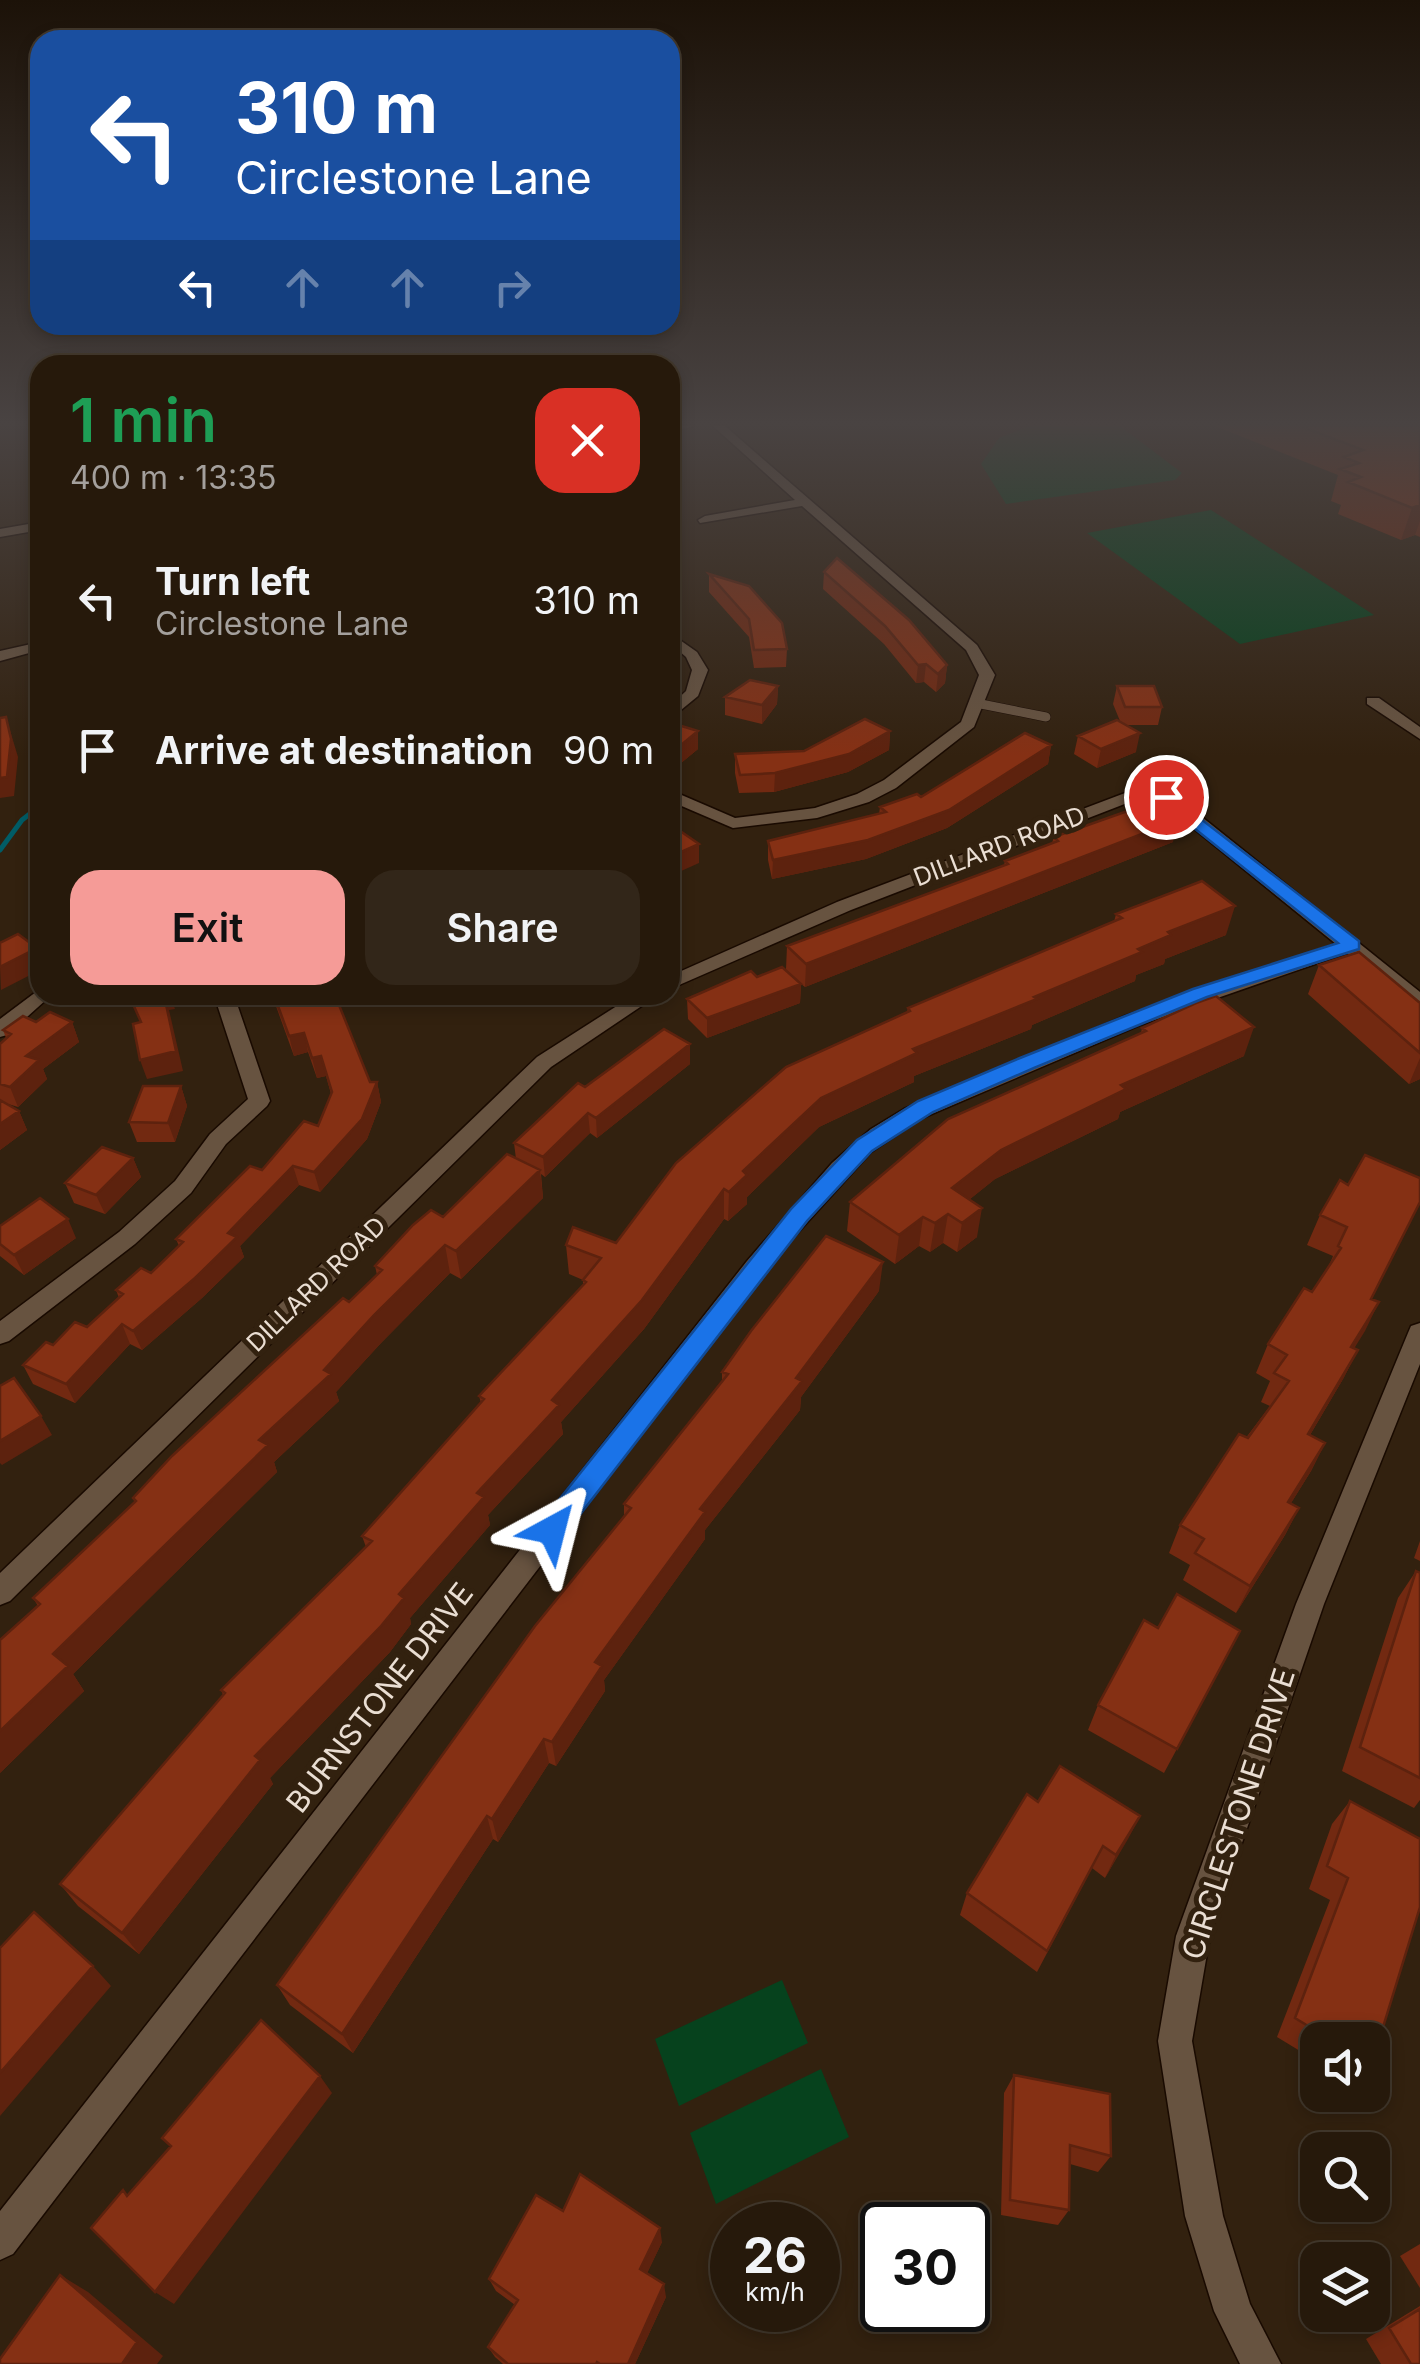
<!DOCTYPE html>
<meta charset="utf-8">
<style>
body{margin:0;font-family:Inter,sans-serif;background:#322619;color:#f1f3f6;height:100vh;display:flex;flex-direction:column;font-size:38px;white-space:nowrap}
*{box-sizing:border-box;margin:0}
p{font-size:32px;color:#a4a09d}
.icon{flex:none;width:55px;height:55px;fill:none;stroke:currentColor;stroke-width:2;stroke-linecap:round;stroke-linejoin:round}
.map{position:relative;flex:1;overflow:hidden}
.sheet{position:absolute;left:30px;top:355px;width:650px;height:650px;display:flex;flex-direction:column;background:#26190b;border-radius:30px;box-shadow:0 5px 15px #0003,0 0 0 2px #42382c}
.sheet>*{flex:none}
.hud{position:absolute;left:30px;top:30px;width:650px;height:305px;border-radius:30px;box-shadow:0 5px 15px #0003,0 0 0 2px #42382c;background:#1a4fa0;color:#fff;overflow:hidden}
.tools{position:absolute;left:1300px;top:2022px;display:grid;gap:20px}
.tools a{display:grid;place-items:center;width:90px;height:90px;border-radius:20px;background:#26190b;box-shadow:0 5px 15px #0003,0 0 0 2px #42382c;font-size:50px}
.speed{position:absolute;left:710px;top:2202px;display:flex;gap:20px;font-size:50px;font-weight:700;text-align:center}
.speed>*{display:grid;place-content:center;width:130px;height:130px;border-radius:50%;background:#26190b;box-shadow:0 5px 15px #0003,0 0 0 2px #42382c;line-height:1}
.speed small{font-size:25px;font-weight:400}
.speed .limit{border:5px solid #111;border-radius:15px;background:#fff;color:#111}
.pin{position:absolute;display:grid;place-items:center;width:85px;height:85px;color:#fff;margin:-42px;border:5px solid #fff;border-radius:50%;box-shadow:0 2px 10px #0007}
.me{position:absolute;width:110px;margin:-55px;rotate:38deg;stroke-linejoin:round;filter:drop-shadow(0 0 8px #0008)}
.turn{display:flex;align-items:center;gap:35px;height:210px;padding:0 40px;font-size:45px}
.turn .icon{width:130px;height:130px;stroke-width:2.5}
.turn b{display:block;font-size:70px;line-height:85px}
.lanes{display:flex;align-items:center;height:95px;padding:0 40px;background:#0003;justify-content:center;gap:50px;direction:ltr}
.lanes .off{opacity:.35}
.round{display:grid;place-items:center;flex:none;width:105px;height:105px;border-radius:30px;background:#322619}
.headline{display:flex;align-items:center;justify-content:space-between;height:170px;padding:0 40px}
h1{font-size:60px;font-weight:600;line-height:75px;color:#1e9e55}
.button{display:flex;gap:20px;margin-top:auto;padding:20px 40px}
.button a{flex:1;height:115px;border-radius:30px;background:#f59b97;color:#111;font-size:40px;font-weight:600;line-height:115px;text-align:center}
.button a+a{background:#322619;color:#f1f3f6}
ul{padding:0;list-style:none}
li{display:flex;align-items:center;gap:30px;height:150px;padding:0 40px}
li div{flex:1}
li b{display:block;font-size:38px}
li em{font-style:normal}
.map>svg:first-child{display:block}
</style>
<div class="map">
<svg width="1420" height="2364" viewBox="0 0 1420 2364">
<rect width="100%" height="100%" fill="#32210f"/>
<path fill="#06421d" d="M1029,426h91l62,47 -7,7 -169,24 -25,-40 18,-26z
M1211,510l163,105 -134,29 -153,-111z
M782,1980l26,63 -129,63 -24,-67z
M821,2069l28,68 -133,67 -26,-71z"/>
<g fill="none" stroke-linecap="round" stroke-linejoin="round">
<path stroke="#015c66" stroke-width="5" d="M0,850l22,-30 18,-14"/>
<g stroke="#190a00" stroke-width="10">
<path id="service" d="M976,703l70,14"/>
</g>
<g stroke="#190a00" stroke-width="3">
<path id="minor" d="M670,426h24l-24,6z
M713,426h12l252,219 18,30 -21,52 -78,61 -27,14 -52,16 -84,10 -63,-27v-11l65,28 80,-10 42,-14 27,-14 77,-58 18,-47 -13,-25 -164,-144 -102,17 -2,-3 7,-4 90,-16z
M40,522v8l-40,7v-8z
M677,638l20,14 11,18 -10,26 -28,23v-13l16,-15 6,-21 -6,-13 -16,-14z
M40,642v8l-40,11v-10z
M1367,698h12l41,29v12l-53,-35z
M1133,790l39,3 248,199v16l-73,-55 -207,72 -220,94 -49,33 -87,96 -771,1006 -13,6v-49l747,-950 85,-98 39,-34 33,-20 221,-93 211,-72 -175,-142 -26,-2 -284,110 -181,79v-13l167,-74z
M40,989v6h10l-3,4 -40,36 -7,2v-18z
M214,995h20l36,106 -3,5 -41,38 -35,49 -56,51 -126,97 -9,3v-23l119,-89 56,-51 35,-47 38,-35z
M634,995h24l-107,72 -541,534 -10,4v-32l537,-516z
M1420,1323v41l-96,240 -114,332 -18,105 31,175 27,88 31,60h-41l-26,-53 -29,-95 -27,-175 18,-105 120,-332 112,-271 3,-7z"/>
</g>
<use href="#service" stroke="#675340" stroke-width="9"/>
<use href="#minor" fill="#675340" fill-rule="evenodd"/>
</g>
<path fill="#722911" d="M1215,426h205v111l-5,-2 -14,5 -63,-26 3,-9 -10,-4 7,-26z
M824,572l123,93 -2,18 -9,9 -12,-10 -8,1 -32,-39 -61,-55z
M709,574l78,75 -1,18 -32,1 -5,-31 -40,-45z
M778,686l-1,18 -15,20 -37,-9v-18z
M1117,686l45,21 -4,18h-31l9,27 -39,16 -23,-14 4,-18 42,-15 -7,-17z
M670,728l28,3v18l-23,19 -5,-2z
M890,731l-1,19 -41,22 -74,20 -35,1 -4,-20v-19l69,-3z
M1051,745l-3,19 -101,64 -81,31 -94,20 -4,-19v-19l111,-27 1,-7 41,-10z
M1054,837l119,5 -368,145 -4,-3 -1,19 -93,35 -19,-19 -1,-20 99,-30 1,-23 217,-81 1,-4 47,-18z
M1116,914l110,21 -61,24 -1,5 -28,11 -1,6 -103,44 -1,4 -117,47v6l-95,45 -72,70v7l-19,17 -4,-2 -80,110 -83,93 2,12 -75,81 2,10 -80,93 1,6 -21,28 -120,126 3,6 -134,170 -61,-48 -18,-22 163,-189 -2,-5 145,-143 -4,-11 119,-133 -2,-7 104,-111v-5l-14,-6 -3,-29 50,-2 291,-231 1,-4 206,-86z
M1319,965l101,38v76l-11,5 -101,-90z
M272,995h63l35,87h7l4,20 -14,37 -47,53 -21,-7 -59,61 4,11 -42,41 -60,52 -12,-6 -55,59 -42,-19 -10,-19 30,-20 34,-18 32,-29 -3,-8 35,-17 28,-27 -3,-7 142,-113 13,-32 -5,-18 -9,2 -9,-26 -14,4z
M445,995h28l-6,6z
M36,1022h36l7,20 -36,27 4,10 -29,28 -13,-4 14,8 8,19 -27,20v-106l6,-6 -3,-8z
M1142,1028l102,28 -124,56 -2,7 -123,60 -25,20 7,38 -20,15 -14,-9 -13,9 -11,-6 -24,18 -48,-33 3,-29 291,-169z
M690,1044v20l-93,74 -7,-5 -45,44 -4,-3 2,24 -82,81 -11,-6 -69,70 -45,49 3,9 -65,61 3,10 -204,202 11,17 -84,82 38,-167 -5,-8 102,-96 -2,-4 216,-196 28,-27 -2,-9 68,-49 73,-58 -2,-16 71,-56z
M181,1086l6,20 -12,36h-38l-8,-20z
M133,1158l8,19 -36,37 -31,-11 -9,-20z
M1340,1180l32,119 7,3 -25,46 4,2 -15,29 -33,56 15,8 -14,28 -20,32 8,5 -14,27 -49,78 -53,-33 7,-15 -21,-12 11,-28 90,-119 -9,-4 9,-21 -14,-8 12,-29 44,-52 16,-24 5,-12 -26,-11 13,-30z
M0,1226l76,12 -52,37 -24,-19z
M879,1291l-78,106 -1,13 -95,120v9l-101,141 1,11 -49,75 -7,-3 -51,79 -5,-3 -140,214 -63,-48 -13,-20 347,-469v-12l98,-122v-10z
M1420,1541v20l-6,-3z
M1416,1571l4,2v227l-6,8 -72,-37 56,-173z
M1158,1628l82,3 -76,142 -76,-43 10,-25z
M1350,1801l22,239h-54v22l-41,-25 53,-137 -21,-11 23,-65z
M1038,1802l102,14 -35,62 -13,-10 -55,104 -77,-57 7,-22z
M1014,2075l97,81 -13,16 -28,-8 -1,46 -11,15 -57,-10 3,-122z
M563,2211l99,31 -15,31 19,24 -31,67h-132l-8,-7 -7,-10 27,-42 -19,-14 -7,-12z
M1420,2244v44l-20,-32z
M1420,2306v58h-39l-15,-25z"/>
<path fill="#5d220e" d="M1420,505v16l-5,14 -14,5 11,-32z
M926,664l-2,18 -8,1 2,-18z
M947,665l-2,18 -9,9 2,-18z
M778,686l-1,18 -15,20v-19z
M6,717l12,40 -4,39 -14,2v-20z
M698,731v18l-23,19v-18z
M890,731l-1,19 -41,22 -74,20 1,-19z
M1140,733l-4,19 -39,16 4,-19z
M1051,745l-3,19 -101,64 -81,31 -94,20 1,-19z
M1178,820l-5,22 -368,145 1,-23z
M699,844v19l-29,13v-19z
M1235,906l-9,29 -61,24 -1,5 -28,11 -1,6 -103,44 -1,4 -117,47v6l-95,45 -72,70v7l-19,17 1,-29 14,-21 78,-73 92,-49 121,-52 104,-48 30,-17z
M37,948l3,7v15l-39,20 -1,-23z
M801,984l-1,19 -93,35v-20z
M164,995h6l5,14 -6,1 14,61 -36,8 -7,-19z
M72,1022l7,20 -36,27 4,10 -29,28 -8,-20 16,-31z
M1254,1027l-10,29 -124,56 -2,7 -123,60 -45,36 -2,-1 -5,29 -13,9 5,-29 17,-35 49,-38 120,-65z
M304,1033l4,19 -14,4 -5,-20z
M690,1044v20l-93,74 -1,-20z
M321,1056l5,20 -9,2 -5,-20z
M1420,1058v21l-11,5z
M377,1082l4,20 -14,37 -47,53 -6,-20z
M181,1086l6,20 -12,36 -7,-19z
M19,1111l8,19 -27,20v-26z
M588,1113l2,20 -45,44 -2,-20z
M133,1158l8,19 -36,37 -9,-19z
M293,1166l6,19 -59,61 4,11 -42,41 -60,52 -9,-19z
M540,1170l3,28 -82,81 -5,-28z
M724,1189v30l-80,110 -83,93 2,12 -75,81 2,10 -80,93 1,6 -21,28 -120,126 3,6 -134,170 -17,-21 133,-177 144,-162 153,-194z
M982,1208l-5,29 -20,15 5,-29z
M923,1217l-4,29 -24,18 4,-29z
M68,1219l8,19 -52,37 -10,-20z
M445,1245l5,28 -69,70 -45,49 3,9 -65,61 3,10 -204,202 11,17 -84,82v-42l53,-77 206,-214 115,-125z
M883,1262l-4,29 -78,106 -1,13 -95,120v9l-101,141 1,11 -49,75 -4,-24 43,-80 105,-153z
M1379,1302l-14,29 -28,45 14,-29z
M122,1324l8,20 -55,59 -9,-19z
M1358,1350l-15,29 -49,83 14,-28z
M41,1416l11,19 -50,30 -2,-2v-22z
M1325,1443l-14,28 -36,58 13,-27z
M1299,1508l-14,27 -49,78 14,-27z
M544,1739l5,24 -51,79 -6,-23z
M487,1816l6,23 -140,214 -11,-19z
M1140,1816l-12,23 -23,39 11,-23z
M93,1966l18,20 -111,130v-43z
M320,2076l12,17 -158,211 -19,-12z
M660,2228l2,14 -19,40 -3,-13z
M60,2275l28,17 75,64 -6,8h-35z
M664,2284l2,13 -31,67h-7z"/>
<path fill="#853014" stroke="#5d220e" stroke-width="2.5" d="M1300,426h120v79l-8,3 -64,-26 13,-5 -21,-8 19,-6 -15,-6 19,-7z
M40,535v34l-10,-32z
M837,558l72,62 38,45 -9,9 -12,-10 -8,1 -33,-39 -61,-54z
M709,574l40,12 33,37 5,26 -33,1 -5,-31z
M750,680l28,6 -16,19 -37,-8z
M1117,686h37l8,21h-37z
M6,717l5,22 -4,38 -7,1v-60z
M865,719l25,12 -41,23 -74,19 -35,2 -5,-21 69,-3z
M1117,720l23,13 -39,16 -23,-13z
M675,724l23,7 -23,19 -5,-2v-20z
M1025,733l26,12 -102,65 -81,30 -95,20 -5,-19 118,-29 -6,-5 37,-13 4,3z
M1153,802l25,18 -372,144 -19,-18 221,-82 -3,-3 53,-20 -4,-4z
M670,824l29,20 -29,13z
M1202,881l33,25 -67,26 3,3 -33,14 4,3 -108,45 3,2 -124,50 4,4 -96,45 -78,73 4,4 -18,17 -5,-3 -82,111 -90,100 7,5 -82,88 7,4 -85,97 5,4 -23,28 -126,130 5,4 -138,173 -62,-49 165,-191 -4,-3 151,-149 -10,-5 122,-137 -5,-3 107,-114 -3,-2 18,-22 -35,-13 7,-18 43,16 60,-80 110,-96 124,-56 -2,-3 214,-90 -6,-4z
M18,934l19,14 -37,19v-24z
M1359,952l61,51v50l-101,-88z
M782,967l19,17 -94,34 -20,-19 64,-28 6,6z
M129,995h35l12,56 -36,9 -7,-36 8,-2z
M274,995h61l35,87h7l-15,37 -48,53 -21,-6 -65,67 9,4 -42,41 -62,53 -11,-7 -56,60 -43,-19 23,-23 7,3 22,-23 12,5 36,-33 -7,-4 25,-22 10,5 32,-31 -7,-3 74,-73 12,4 42,-49 14,5 14,-34 -11,-36 -9,2 -8,-25 -15,3z
M1216,996l38,31 -133,58 5,4 -125,61 -49,38 30,20 -20,15 -14,-9 -13,9 -12,-6 -24,18 -49,-33 98,-83 198,-88 -4,-3 54,-25z
M50,1012l22,10 -46,34 13,4 -29,27 -10,-3v-40l11,-10 -8,-4 20,-14 13,6z
M664,1029l26,15 -94,74 -8,-5 -45,44 -29,-14 64,-60 7,4z
M143,1086h38l-13,37 -39,-1z
M0,1100l19,11 -19,13z
M102,1147l31,11 -37,37 -31,-12z
M507,1154l33,16 -84,81 -11,-6 -71,70 -50,55 7,4 -72,66 9,5 -215,209 15,12 -68,65v-91l40,-36 -7,-6 103,-97 -3,-3 39,-42 171,-158 6,4 33,-32 -7,-4 38,-41 18,-15 12,7z
M1365,1155l55,23v24l-49,97 8,3 -28,45 7,3 -50,84 17,9 -37,59 11,6 -49,78 -55,-33 9,-14 -24,-14 59,-91 9,4 41,-57 -15,-8 13,-18 -19,-11 36,-56 8,4 29,-44 -3,-2 9,-19 -27,-12 20,-35 8,5z
M40,1198l28,21 -54,36 -14,-11v-18z
M826,1236l57,26 -87,116 6,3 -102,128 5,3 -110,150 7,4 -50,76 -8,-3 -52,80 -5,-3 -145,218 -65,-49 258,-359 96,-118 -7,-4 104,-130 -6,-2 29,-41z
M14,1378l27,38 -41,25v-55z
M1416,1571l4,2v205l-60,-31z
M1177,1594l63,37 -63,118 -79,-44 46,-85 14,8z
M1060,1766l80,50 -24,39 -13,-9 -56,105 -80,-58 60,-99 11,8z
M1350,1801l70,38v68l-48,156v-23h-41l-36,-22 53,-140 -21,-12z
M34,1912l59,54 -93,107v-125z
M261,2020l59,56 -165,216 -64,-64 32,-38 4,6 44,-50 -9,-8z
M1014,2075l96,19 1,62 -41,-11 -1,65 -59,-10z
M580,2174l80,54 -20,41 24,15 -36,80h-28l-3,-2 -1,2h-88l-20,-17 30,-47 -29,-21 47,-84 27,16z
M60,2275l77,67 -15,22h-122v-5z
M1420,2309v55h-9l-22,-36z"/>
<linearGradient id="sky" x2="0" y2="1"><stop stop-color="#1c1208"/><stop offset="0.56" stop-color="#494342"/><stop offset="1" stop-color="#494342" stop-opacity="0"/></linearGradient>
<rect width="1420" height="756" fill="url(#sky)"/>
<path fill="#1a73e8" stroke="#114b97" stroke-width="2.5" d="M1166,792l193,149v8l-152,48 -173,71 -101,44 -61,39 -65,70 -245,317 -10,4 -10,-4 -4,-8 4,-9 249,-312 66,-69 61,-39 102,-43 173,-69 145,-46 -178,-142 -2,-4z"/>
<g text-anchor="middle" stroke-width="10" stroke-linejoin="round" paint-order="stroke">
<g font-size="25" fill="#eaded3" stroke="#32210f">
<text transform="translate(999 846) rotate(-21)" y="9">DILLARD ROAD</text>
<text transform="translate(316 1284) rotate(-44)" y="9">DILLARD ROAD</text>
</g>
<g font-size="30" fill="#eaded3" stroke="#32210f">
<text transform="translate(380 1698) rotate(-52)" y="10">BURNSTONE DRIVE</text>
<text transform="translate(1239 1814) rotate(-72)" y="10">CIRCLESTONE DRIVE</text>
</g>
</g>
</svg>
<div class="tools">
<a><svg class="icon" aria-label="sound" viewBox="0 0 24 24"><path d="M4 9h4l5-4v14l-5-4H4zM17 9q2 3 0 6"/></svg></a>
<a><svg class="icon" aria-label="search" viewBox="0 0 24 24"><circle cx="10" cy="10" r="6"/><path d="M15 15l6 6"/></svg></a>
<a><svg class="icon" aria-label="layers" viewBox="0 0 24 24"><path d="M12 4l9 5-9 5-9-5zM3 14l9 5 9-5"/></svg></a>
</div>
<div class="speed"><div>26<small>km/h</small></div><div class="limit">30</div></div>
<div class="pin" style="left:1166px;top:797px;background:#d93025"><svg class="icon" aria-label="arrive" viewBox="0 0 24 24"><path d="M6 21V4h12l-3 4 3 4H6"/></svg></div>
<svg class="me" style="left:552px;top:1530px" viewBox="-20 -20 40 40"><path d="M0-17L14 15 0 8-14 15z" fill="#1a73e8" stroke="#fff" stroke-width="4"/></svg>
<div class="hud">
<div class="turn"><svg class="icon" aria-label="left" viewBox="0 0 24 24"><path d="M17 20v-9H6M10 6l-5 5 5 5"/></svg><div><b>310 m</b>Circlestone Lane</div></div>
<div class="lanes"><svg class="icon" aria-label="left" viewBox="0 0 24 24"><path d="M17 20v-9H6M10 6l-5 5 5 5"/></svg><svg class="icon off" aria-label="ahead" viewBox="0 0 24 24"><path d="M12 20V5M6 11l6-6 6 6"/></svg><svg class="icon off" aria-label="ahead" viewBox="0 0 24 24"><path d="M12 20V5M6 11l6-6 6 6"/></svg><svg class="icon off" aria-label="right" viewBox="0 0 24 24"><path d="M7 20v-9h11M14 6l5 5-5 5"/></svg></div>
</div>
<section class="sheet">
<div class="headline"><div><h1>1 min</h1><p>400 m · 13:35</p></div><a class="round" style="background:#d93025;color:#fff"><svg class="icon" aria-label="close" viewBox="0 0 24 24"><path d="M6 6l12 12M18 6L6 18"/></svg></a></div>
<ul>
<li><svg class="icon" aria-label="left" viewBox="0 0 24 24"><path d="M17 20v-9H6M10 6l-5 5 5 5"/></svg><div><b>Turn left</b><p>Circlestone Lane</p></div><em>310 m</em></li>
<li><svg class="icon" aria-label="arrive" viewBox="0 0 24 24"><path d="M6 21V4h12l-3 4 3 4H6"/></svg><div><b>Arrive at destination</b></div><em>90 m</em></li>
</ul>
<div class="button"><a>Exit</a><a>Share</a></div>
</section>
</div>
